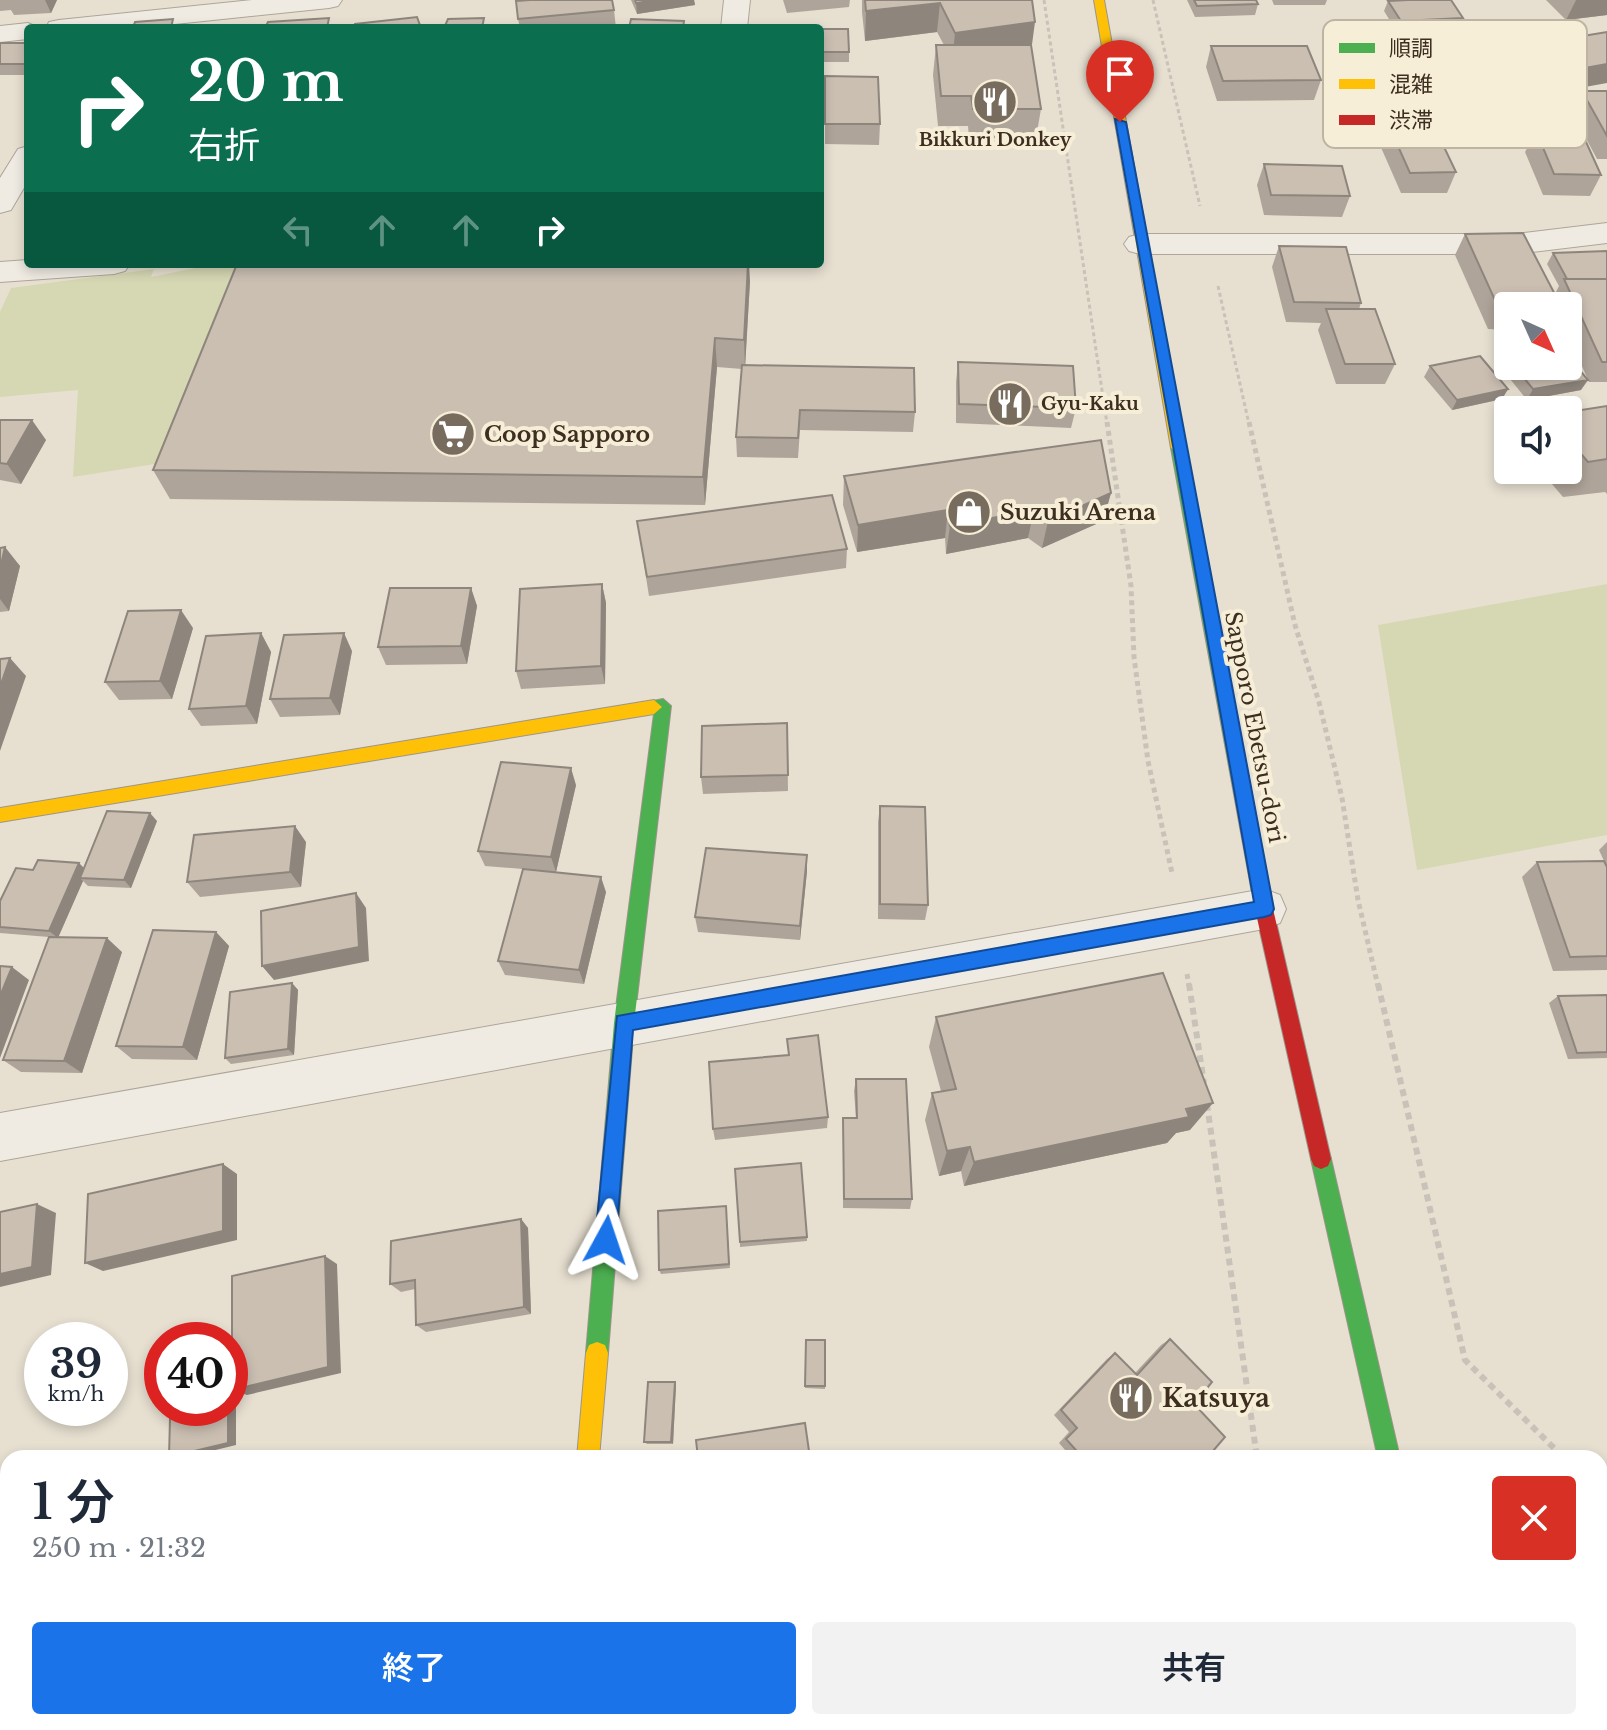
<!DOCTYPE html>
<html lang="ja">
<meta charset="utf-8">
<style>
body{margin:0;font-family:"Libre Baskerville","Noto Sans JP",serif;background:#f2f2f3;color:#1f2937;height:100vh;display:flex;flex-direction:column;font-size:30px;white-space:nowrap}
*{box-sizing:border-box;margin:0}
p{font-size:26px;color:#747a83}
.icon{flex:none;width:44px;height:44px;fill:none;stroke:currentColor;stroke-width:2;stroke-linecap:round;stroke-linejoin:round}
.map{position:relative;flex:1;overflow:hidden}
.sheet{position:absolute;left:0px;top:1450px;width:1608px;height:280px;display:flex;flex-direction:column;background:#fff;border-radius:24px 24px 0 0;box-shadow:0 4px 12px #0003}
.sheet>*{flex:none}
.guide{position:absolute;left:24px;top:24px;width:800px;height:244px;border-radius:8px;box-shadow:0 4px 12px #0003;background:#0b6e4f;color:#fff;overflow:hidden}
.needle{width:52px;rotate:135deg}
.fabs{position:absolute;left:1494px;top:292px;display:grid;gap:16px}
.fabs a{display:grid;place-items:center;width:88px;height:88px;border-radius:8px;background:#fff;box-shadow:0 4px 12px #0003;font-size:40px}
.speed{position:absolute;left:24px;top:1322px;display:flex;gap:16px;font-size:40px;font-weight:700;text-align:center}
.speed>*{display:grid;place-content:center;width:104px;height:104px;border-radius:50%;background:#fff;box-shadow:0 4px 12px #0003;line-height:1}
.speed small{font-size:20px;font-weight:400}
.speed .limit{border:12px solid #d22;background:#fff;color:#111}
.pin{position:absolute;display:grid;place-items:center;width:68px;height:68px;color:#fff;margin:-82px -34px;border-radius:50% 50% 50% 0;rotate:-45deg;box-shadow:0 0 8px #0007}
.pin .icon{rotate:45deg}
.me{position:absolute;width:88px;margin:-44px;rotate:5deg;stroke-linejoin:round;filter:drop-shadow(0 0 6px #0008)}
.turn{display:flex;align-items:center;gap:28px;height:168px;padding:0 32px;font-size:36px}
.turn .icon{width:104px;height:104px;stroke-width:2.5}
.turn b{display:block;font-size:56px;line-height:68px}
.lanes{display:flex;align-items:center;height:76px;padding:0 32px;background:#0003;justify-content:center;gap:40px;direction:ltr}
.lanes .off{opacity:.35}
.round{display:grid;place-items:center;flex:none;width:84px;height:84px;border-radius:8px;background:#f2f2f3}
.head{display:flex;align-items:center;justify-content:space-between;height:136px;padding:0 32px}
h1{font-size:48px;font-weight:600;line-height:60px}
.cta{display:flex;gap:16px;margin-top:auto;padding:16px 32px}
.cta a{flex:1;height:92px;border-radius:8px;background:#1a73e8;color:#fff;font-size:32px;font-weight:600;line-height:92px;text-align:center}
.cta a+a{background:#f2f2f3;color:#1f2937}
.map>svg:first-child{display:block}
</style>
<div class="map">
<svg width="1607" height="1730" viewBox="0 0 1607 1730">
<rect width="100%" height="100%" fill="#e7e0d1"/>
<path fill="#d6d7b3" d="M215,264h23l-77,199 -88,14 5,-87 -78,7v-85l11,-24 143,-19 -3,8z
M1607,584v251l-190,35 -39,-245z"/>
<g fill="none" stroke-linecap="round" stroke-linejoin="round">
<g stroke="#ada599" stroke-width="2">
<path id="street" d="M252,0h90l-4,6 -9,2 -192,20h-91l3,-6 10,-2z
M724,0h26l-3,28h-26z
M28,23l11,5h-11v11l-28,3v-16z
M28,146v35l-17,29 -11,3v-35l18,-29z
M1607,223v20l-91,11h-376l-11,-3 -5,-7 5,-7 11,-3h376z
M28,260v4h102l-5,7 -11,3 -114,8v-20z
M1264,889l16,6 6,14 -6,14 -16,6 -1264,232v-48z
M535,1722h62l-1,8h-62z"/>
</g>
<g stroke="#9c958a" stroke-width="2">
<path id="fast" d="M1178,443l7,5 73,379 -3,5h-12l-3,-5 -69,-379z
M663,699l8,7 -37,317 -26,330 -3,8 -8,3 -8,-3 -3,-8 28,-330 40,-309 -8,-7 2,-5z
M1321,1149l7,3 3,7 69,299h-22l-67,-299 3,-7z
M1607,1559v24l-7,2v-24z"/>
</g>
<g stroke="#9c958a" stroke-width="2">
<path id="slow" d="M1094,0h10l81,448 -7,5 -7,-5z
M654,700l8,7 -8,7 -654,108v-14z
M597,1342l8,3 3,8 -9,105h-22l9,-105 3,-8z"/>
</g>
<g stroke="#9c958a" stroke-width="2">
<path id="jam" d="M1249,819l6,3 3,5 15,82 58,250 -3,7 -7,3 -7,-3 -3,-7 -56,-250 -15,-82 3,-5z
M984,1722h52l-4,8h-52z
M1431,1722h26l2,8h-26z"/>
</g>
<path stroke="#c8c2b9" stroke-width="3" stroke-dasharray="4 3" stroke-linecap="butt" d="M1044,0l63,424
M1153,0l47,206
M1218,286l31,138"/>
<path stroke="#c8c2b9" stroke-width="5" stroke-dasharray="5 4" stroke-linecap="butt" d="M1107,422l24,164 3,71 14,104 24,112
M1249,422l46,203 24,77 23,96 16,102 20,86
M1187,974l2,12"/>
<path stroke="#c8c2b9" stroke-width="6" stroke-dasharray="7 5" stroke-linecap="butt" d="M1189,984l15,99
M1378,984l87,376 89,88 3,10
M1207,1104l50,354
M1600,1633l7,29
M1253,1722l1,8"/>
<use href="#street" fill="#efebe3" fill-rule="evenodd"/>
<use href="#fast" fill="#4caf50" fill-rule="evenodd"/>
<use href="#slow" fill="#ffc107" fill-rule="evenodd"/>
<use href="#jam" fill="#c62828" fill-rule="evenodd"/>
</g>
<path fill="#afa499" d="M0,0h57l-6,13 -37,2 -3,-5 -11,1z
M631,0h63l1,5 -58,9z
M783,0h67l-1,7 -62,6z
M862,0h170l-1,49 10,60 -5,29h-67l-1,-12h-30l-5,-51 3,-30h8l-7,-13 -72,9 -3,-29z
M1187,0h69l2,4 -3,11 -60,2z
M1272,0h55l-2,5h-51z
M1546,0h61v15l-41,5z
M1388,1l75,17 -5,10 -61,4 -13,-21z
M614,10l2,18h-96l-2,-9z
M820,29l29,23v10h-29z
M1607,32l-72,64 -8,-8 -3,8 -98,13 30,63 -9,21h-46l-29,-66 7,-19 -16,-21 7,-21 143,-13 3,-6z
M0,43h28v32h-28z
M1211,46l110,34 -7,20 -97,1 -11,-34z
M825,76l55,48 -1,21 -54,-1z
M1582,91h25v68h-10l-25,-47z
M1507,114l58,18 36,43 -11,21 -47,-1 -18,-43 5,-9h-19l-9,-19z
M1264,164l86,32 -8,21 -78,-2 -7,-30z
M1465,234l90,60 4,-8 -12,-22 6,-11 54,-2v131h-18l-21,-47v-29h-60v24l-20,-1 -33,-74z
M1279,246l82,57 -2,6 36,55 -10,20h-49l-18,-54 3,-7 -35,-1 -14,-55z
M750,281l-5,84 170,47 -2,20 -113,-2 -2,28 -61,-1 -1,-20 6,-68 -25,-2 -12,138 -535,-6 -17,-29z
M1508,360v6h60l13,24 -54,10 -25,-31z
M958,362l118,46 -5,20 -115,-5v-41z
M1430,366l78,23 -6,10 -50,11 -28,-33z
M1607,406v88l-2,-2 -42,5 -23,-27h28v-58z
M0,420l46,20 -25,44 -21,-4z
M844,476l267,17 -8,28 -61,27 -14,-10 -82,16 -1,-16 -88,14 -14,-47z
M637,521l210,28 -1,19 -197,28z
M0,548l20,18 -11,45 -9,1z
M602,584l4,19 -1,81 -84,5 -5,-18z
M471,588l6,18 -10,58 -81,1 -8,-18z
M193,628l-21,71 -53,1 -14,-18z
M261,633l10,19 -14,72 -56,2 -12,-17z
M352,651l-12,64 -60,2 -10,-18z
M787,723l1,68 -85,3 -2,-17z
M576,785l-20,87 50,20 -22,92 -79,-9 -7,-14 25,-92 -38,-3 -7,-15z
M880,806l48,99 -3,15 -47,-1v-97z
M157,821l-26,67 -43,-2 -5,-5 -25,56 64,15 -40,121 -61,-1 -18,-12 46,-123 -49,-4v-32l33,-31 51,-2z
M306,842l-5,45 -101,10 -13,-15z
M1607,842v128l-54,1 -31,-94 15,-15 67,-1 -5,-11z
M807,855v16l-7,69 -102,-8 -3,-15z
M216,932l13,14 -32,114 -65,-1 -16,-13z
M292,983l6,7 -4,65 -63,9 -6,-6z
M1607,995v63l-39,1 -19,-56 9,-7z
M936,1017l254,113 -14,3 -9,10 -203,43 -3,-15 -22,5 -14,-56 7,-27 9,-2 -12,-44z
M788,1055l40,62 -1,11 -112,12 -2,-11z
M856,1079l56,120 -2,10 -67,-1v-90h13l-2,-27z
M726,1206l4,62 -69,6 -2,-4z
M521,1219l7,9 3,86 -105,18 -10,-7 -1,-36 -14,3 -11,-8z
M807,1237v4l-67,6v-5z
M1170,1339l24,65 13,54h-135l-13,-15 10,-11 -15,-17 53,-56 8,-6 20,20 26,-28z
M806,1340h19v49l-20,-1z
M675,1382l1,3 -3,59h-26l-3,-2z"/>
<path fill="#8e867d" d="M45,0h12l-6,13z
M658,0h36l1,5 -58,9 -1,-11z
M1576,0h31v15l-41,5z
M940,3l-3,29 -72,9 1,-30z
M1035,22l-4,30 -79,11 3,-30z
M1607,64v19l-72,13 11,-21z
M1534,75l-10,21 -140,18 8,-21z
M748,264h1l1,17 -5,88 -1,-29z
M715,338l2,29 -12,138 -2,-28z
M1588,380l-7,10 -54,10 6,-11z
M1508,389l-6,10 -50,11 5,-10z
M32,420l14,20 -25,44 -14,-20z
M1111,493l-8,28 -61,27 6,-27z
M948,510l-3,28 -88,14 1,-27z
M1034,510l-6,28 -82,16 4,-28z
M5,547l15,19 -11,45 -9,-12v-30z
M602,584l4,19 -1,81 -4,-18z
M471,588l6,18 -10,58 -6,-18z
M181,610l12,18 -21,71 -12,-18z
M261,633l10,19 -14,72 -11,-18z
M344,633l8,18 -12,64 -10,-17z
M10,658l16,18 -26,75v-64z
M571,768l5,17 -20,87 -5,-15z
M150,813l7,8 -26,67 -7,-8z
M295,826l11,16 -5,45 -11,-15z
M807,855v16l-7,69v-14z
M79,863l8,8 -7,7 3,3 -25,57 -9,-7z
M601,877l5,15 -22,92 -5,-14z
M356,893l10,15 3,53 -95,19 -12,-14z
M216,932l13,14 -32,114 -14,-13z
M107,938l15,14 -40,121 -18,-12z
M12,967l17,13 -29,78v-62z
M292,983l6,7 -4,65 -6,-6z
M1213,1103l-23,27 -14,3 -9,10 -203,43 10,-24z
M970,1147l-9,24 -22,5 8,-25z
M223,1164l14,10v66l-134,31 -18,-8z
M37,1204l19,9 -5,62 -51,12v-13z
M521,1219l7,9 3,86 -7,-7z
M325,1256l12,8 4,109 -94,22 -15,-5z
M675,1382l1,3 -3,59 -2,-2z
M230,1405l6,2v38l-53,13 -14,-1 59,-49h2z
M28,1722h8l-30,8h-6z"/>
<path fill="#cbbfb2" stroke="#8e867d" stroke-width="2" d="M530,0h82l2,10 -96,9 -2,-18z
M635,0h23l-22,3z
M865,0h167l3,22 -80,11 -15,-30 -74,8z
M1194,0h62l2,4 -61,2z
M1408,0h43l12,18 -62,3 -13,-20z
M417,17l4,11h-67l1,-4z
M329,18l-2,10h-62l3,-6z
M484,18l-2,10h-38l4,-9z
M173,19l-2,9h-38l2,-6z
M631,19l53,2 -1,7h-54z
M820,29h28l1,23h-29z
M1607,32v32l-61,11 -30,-28z
M0,43h28v21h-28z
M936,45h95l10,64h-68l-2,-13h-30z
M1211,46h96l14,34 -98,1z
M825,76l53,1 2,47h-55z
M1582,91h25v45z
M1424,105l32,67 -46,1 -30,-67z
M1536,131l46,2 19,42 -47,-1z
M1264,164l78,2 8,30 -79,-1z
M1523,233l38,73h-53v3h-9l-34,-75z
M1279,246l67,1 15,56 -67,-1z
M1607,251v28h-40l-14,-26z
M237,264h511l-4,76 -29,-2 -12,139 -550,-7z
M1564,279h43v83h-5z
M1326,309h49l20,55h-50z
M1480,356l28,33 -51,11 -27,-34z
M1568,356l20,24 -55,9 -19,-23h54z
M958,362l115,4 3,42 -117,-4z
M742,365l172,3 1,44 -115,-2 -2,28 -62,-1z
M1607,406v53l-19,3 -20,-23v-27z
M0,420h32l-25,44 -7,-1z
M1101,440l10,53 -63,28 -14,-11 -84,16 -2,-16 -90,15 -14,-49z
M832,495l15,54 -200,28 -10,-56z
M5,547l-5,22v-21z
M602,584l-1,82 -85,5 4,-82z
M390,588h81l-10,58 -83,1z
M181,610l-21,71 -55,1 23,-71z
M261,633l-15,73 -57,3 17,-73z
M344,633l-14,65 -60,1 14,-64z
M10,658l-10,29v-28z
M787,723l1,52 -87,2 1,-51z
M501,762l70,6 -20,89 -73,-6z
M880,806l45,1 3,98 -48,-1z
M107,811l43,2 -26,67 -44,-2z
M295,826l-5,46 -103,10 7,-47z
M706,848l101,7 -7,71 -105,-9z
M38,860l41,3 -30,68 -49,-4v-26l16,-33 17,2z
M1604,861l3,6v89l-37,1 -33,-95z
M523,869l78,8 -22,93 -81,-9z
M356,893l3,54 -97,19 -1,-55z
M153,930l63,2 -33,115 -67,-1z
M49,937l58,1 -43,123 -61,-1z
M0,966l12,1 -12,29z
M1163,973l50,130 -27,6 3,8 -215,45 -4,-15 -23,4 -15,-58 24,-4 -20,-72z
M292,983l-4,66 -63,9 5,-66z
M1607,995v57l-30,1 -19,-57z
M818,1035l10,82 -115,12 -4,-67 80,-7 -2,-16z
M856,1079h50l6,120h-68l-1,-81h14z
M801,1163l6,74 -67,5 -5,-73z
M223,1164v67l-138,32 3,-69z
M37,1204l-5,63 -32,7v-62z
M726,1206l3,58 -70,6 -1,-59z
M521,1219l3,88 -108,18 -1,-45 -25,4 1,-43z
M325,1256l3,111 -96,23v-114z
M1170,1339l42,43 -18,22 31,33 -18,21h-124l-17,-19 11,-11 -16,-18 54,-57 22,22z
M806,1340h19v46h-20z
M648,1382h27l-4,60h-27z
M212,1408h16v35l-59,14 1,-39z
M805,1423l5,35h-112l-2,-18z
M8,1569v153h20l-28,8v-159z"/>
<path fill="#1a73e8" stroke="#114b97" stroke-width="2" d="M1115,119l11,3 148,787 -3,6 -7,2 -631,113 -17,210 -3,8 -7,3 -8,-3 -3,-8 22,-224 637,-114z"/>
<defs>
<g id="restaurant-disc" transform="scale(2.3)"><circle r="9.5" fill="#786c5e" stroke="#f7eed8"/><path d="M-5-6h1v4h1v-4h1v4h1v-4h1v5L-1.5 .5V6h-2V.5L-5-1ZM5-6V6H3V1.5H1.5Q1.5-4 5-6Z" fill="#fff"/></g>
<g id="supermarket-disc" transform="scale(2.3)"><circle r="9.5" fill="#786c5e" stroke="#f7eed8"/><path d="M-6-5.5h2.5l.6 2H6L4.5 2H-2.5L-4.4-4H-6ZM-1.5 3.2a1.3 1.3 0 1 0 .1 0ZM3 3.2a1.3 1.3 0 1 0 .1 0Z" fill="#fff"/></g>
<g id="shop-disc" transform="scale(2.3)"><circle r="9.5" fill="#786c5e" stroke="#f7eed8"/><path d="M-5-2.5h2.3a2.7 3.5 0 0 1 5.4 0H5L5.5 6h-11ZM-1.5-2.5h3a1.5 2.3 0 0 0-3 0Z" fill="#fff"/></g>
</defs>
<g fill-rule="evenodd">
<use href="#restaurant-disc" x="995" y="102"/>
<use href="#restaurant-disc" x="1010" y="404"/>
<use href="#supermarket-disc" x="453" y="434"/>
<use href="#shop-disc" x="969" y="512"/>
<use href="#restaurant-disc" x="1131" y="1398"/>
</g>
<g text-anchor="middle" stroke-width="8" stroke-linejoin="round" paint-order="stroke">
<g font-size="18" font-weight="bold" fill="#3d2e20" stroke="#f7eed8">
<text x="995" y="146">Bikkuri Donkey</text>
<text x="1041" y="410" text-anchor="start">Gyu-Kaku</text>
</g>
<g font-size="22" font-weight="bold" fill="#3d2e20" stroke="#f7eed8" text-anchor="start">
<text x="484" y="442">Coop Sapporo</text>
<text x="1000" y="520">Suzuki Arena</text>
</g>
<g font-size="22" fill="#3d2e20" stroke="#f7eed8">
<text transform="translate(1255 727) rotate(79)" y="8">Sapporo Ebetsu-dori</text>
</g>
<g font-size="26" font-weight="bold" fill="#3d2e20" stroke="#f7eed8" text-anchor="start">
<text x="1162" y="1407">Katsuya</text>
</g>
</g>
<rect x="1323" y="20" width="264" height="128" rx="12" fill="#f7eed8" stroke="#bfb4a1" stroke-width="2"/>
<rect x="1339" y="43" width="36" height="10" fill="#4caf50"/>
<rect x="1339" y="79" width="36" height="10" fill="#ffc107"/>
<rect x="1339" y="115" width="36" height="10" fill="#c62828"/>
<g font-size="22" fill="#3d2e20">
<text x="1389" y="56">順調</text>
<text x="1389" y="92">混雑</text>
<text x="1389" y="128">渋滞</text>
</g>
</svg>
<div class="fabs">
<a><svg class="needle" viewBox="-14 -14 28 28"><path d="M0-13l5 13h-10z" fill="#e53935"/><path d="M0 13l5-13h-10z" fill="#747a83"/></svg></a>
<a><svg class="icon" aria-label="sound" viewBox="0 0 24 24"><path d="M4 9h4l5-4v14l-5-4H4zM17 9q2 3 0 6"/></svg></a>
</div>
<div class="speed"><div>39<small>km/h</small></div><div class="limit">40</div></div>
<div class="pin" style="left:1120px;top:122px;background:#d93025"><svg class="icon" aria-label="arrive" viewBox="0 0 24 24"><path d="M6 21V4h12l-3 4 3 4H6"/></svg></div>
<svg class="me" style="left:606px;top:1240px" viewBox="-20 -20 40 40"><path d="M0-17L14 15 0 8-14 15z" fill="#1a73e8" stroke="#fff" stroke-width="4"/></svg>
<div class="guide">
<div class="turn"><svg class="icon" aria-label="right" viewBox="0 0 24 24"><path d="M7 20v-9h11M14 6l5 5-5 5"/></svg><div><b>20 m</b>右折</div></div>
<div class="lanes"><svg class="icon off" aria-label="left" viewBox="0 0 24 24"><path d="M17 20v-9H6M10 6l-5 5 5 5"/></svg><svg class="icon off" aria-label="ahead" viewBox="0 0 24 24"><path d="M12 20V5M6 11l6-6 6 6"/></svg><svg class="icon off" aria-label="ahead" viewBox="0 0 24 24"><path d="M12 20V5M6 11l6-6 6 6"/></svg><svg class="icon" aria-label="right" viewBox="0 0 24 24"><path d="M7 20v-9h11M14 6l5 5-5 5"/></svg></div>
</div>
<section class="sheet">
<div class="head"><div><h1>1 分</h1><p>250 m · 21:32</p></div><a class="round" style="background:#d93025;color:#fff"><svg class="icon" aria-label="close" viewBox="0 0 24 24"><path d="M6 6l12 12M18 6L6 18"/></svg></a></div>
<div class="cta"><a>終了</a><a>共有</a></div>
</section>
</div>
